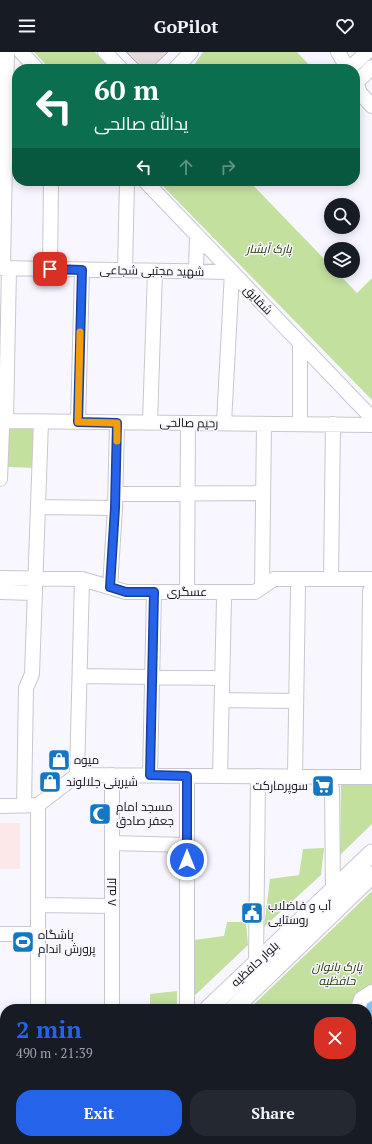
<!DOCTYPE html>
<meta charset="utf-8">
<style>
body{margin:0;font-family:"PT Serif",Cairo,serif;background:#242831;color:#f1f3f6;height:100vh;display:flex;flex-direction:column;font-size:15px;white-space:nowrap}
*{box-sizing:border-box;margin:0}
p{font-size:13px;color:#9ea1a6}
.icon{flex:none;width:22px;height:22px;fill:none;stroke:currentColor;stroke-width:2;stroke-linecap:round;stroke-linejoin:round}
.map{position:relative;flex:1;overflow:hidden}
.panel{position:absolute;left:0px;top:952px;width:372px;height:140px;display:flex;flex-direction:column;background:#171b24;border-radius:16px 16px 0 0;box-shadow:0 2px 10px #0003}
.panel>*{flex:none}
.hud{position:absolute;left:12px;top:12px;width:348px;height:122px;border-radius:16px;box-shadow:0 2px 10px #0003;background:#0b6e4f;color:#fff;overflow:hidden}
.fabs{position:absolute;left:324px;top:146px;display:grid;gap:8px}
.fabs a{display:grid;place-items:center;width:36px;height:36px;border-radius:50%;background:#171b24;box-shadow:0 2px 10px #0003;font-size:20px}
.pin{position:absolute;display:grid;place-items:center;width:34px;height:34px;color:#fff;margin:-17px;border-radius:8px;box-shadow:0 2px 6px #0006}
.me{position:absolute;width:44px;margin:-22px;rotate:0deg;stroke-linejoin:round;filter:drop-shadow(0 0 3px #0008)}
.turn{display:flex;align-items:center;gap:14px;height:84px;padding:0 16px;font-size:18px}
.turn .icon{width:52px;height:52px;stroke-width:2.5}
.turn b{display:block;font-size:28px;line-height:34px}
.lanes{display:flex;align-items:center;height:38px;padding:0 16px;background:#0003;justify-content:center;gap:20px;direction:ltr}
.lanes .off{opacity:.35}
.round{display:grid;place-items:center;flex:none;width:42px;height:42px;border-radius:16px;background:#242831}
.summary{display:flex;align-items:center;justify-content:space-between;height:68px;padding:0 16px}
h1{font-size:24px;font-weight:800;line-height:30px;color:#2563eb}
.cta{display:flex;gap:8px;margin-top:auto;padding:8px 16px}
.cta a{flex:1;height:46px;border-radius:16px;background:#2563eb;color:#fff;font-size:16px;font-weight:800;line-height:46px;text-align:center}
.cta a+a{background:#242831;color:#f1f3f6}
header{display:flex;justify-content:space-between;align-items:center;height:52px;padding:0 16px;background:#171b24;font-size:18px;font-weight:800}
.map>svg:first-child{display:block}
</style>
<header><svg class="icon" aria-label="menu" viewBox="0 0 24 24"><path d="M4 6h16M4 12h16M4 18h16"/></svg>GoPilot<svg class="icon" aria-label="heart" viewBox="0 0 24 24"><path d="M12 20l-8-8c-3-5 5-10 8-4 3-6 11-1 8 4z"/></svg></header>
<div class="map">
<svg width="372" height="1092" viewBox="0 0 372 1092">
<rect width="100%" height="100%" fill="#f8f7ff"/>
<path fill="#fde8e9" d="M0,771h20v46h-20z"/>
<path fill="#c3e09e" d="M34,0h61l17,17h-62z
M203,0h94l16,17h-122z
M158,129h91l82,85v5h5l21,22 15,-15v122z
M9,371l29,1 -1,44 -29,-1z
M341,731h31v41l-32,31z
M324,796l-3,27 -57,52 6,-48 29,-4 4,-26z
M372,839v253h-265l5,-5h255v-130h-118z
M227,870h19l2,23 -57,54 3,-59 30,-4z
M177,939v18h-27v-15z
M5,1078v9h23v5h-28v-11z"/>
<path fill="#86c5f5" d="M372,946v23l-5,-3v-9h-3v-3z"/>
<path fill="#e4dbda" stroke="#b8afae" d="M126,0h42l-18,17h-7z"/>
<g fill="none" stroke-linecap="round" stroke-linejoin="round">
<g stroke="#c8c7cf" stroke-width="16">
<path id="minor" d="M21,0l16,17
M105,0l16,17
M338,0l10,17
M175,17l16,-17
M349,17l18,-17
M355,28l5,13 12,13
M357,30l15,-15
M145,129l227,237
M0,216l232,4 -8,151
M3,216l4,-216
M9,216l-3,153 366,4
M50,217l1,-88
M125,218l2,-89
M196,219l1,-35
M300,293v79
M78,370l4,-152
M150,370l5,-151
M0,427l2,-51
M116,442l147,-1
M39,455l76,1
M0,526l82,1 44,13h129l19,-13h98
M331,527l2,-155
M110,535l5,-79 2,-85
M262,535l2,-163
M0,540l35,1
M187,540l1,-169
M80,624l142,2
M222,648l74,1
M77,723l5,-196
M150,723l4,-183
M220,724l4,-177
M295,724l3,-188
M368,725l2,-186h2
M332,736l1,102
M38,753v204
M0,754l38,-1 39,-30 295,2
M24,754l2,-118 6,-14 9,-252
M112,791l75,2
M38,853l74,1
M0,882h38
M256,912l2,-188
M112,957v-234
M187,957v-233
M358,957l3,-10 11,-7
M367,972l5,2
M38,1087v5
M233,1092l6,-5"/>
</g>
<g stroke="#c8c7cf" stroke-width="19">
<path id="major" d="M208,957l164,-156
M233,957l139,-134
M67,1092l5,-5
M90,1092l6,-5"/>
</g>
<path stroke="#b0b0b6" stroke-width="2" stroke-dasharray="4 2" stroke-linecap="butt" d="M367,1013l5,-4
M284,1092l5,-5"/>
<use href="#minor" stroke="#fff" stroke-width="14"/>
<use href="#major" stroke="#fff" stroke-width="17"/>
</g>
<g fill="none" stroke-linecap="round" stroke-linejoin="round">
<g stroke="#184099" stroke-width="10">
<path id="route" d="M50,217l32,1 -4,152 39,1 -2,85 -5,79 16,5h28l-4,183 37,1v84"/>
</g>
<use href="#route" stroke="#2563eb" stroke-width="7"/>
<path stroke="#f59e0b" stroke-width="7" d="M80,280l-2,90 39,1v18"/>
</g>
<defs>
<g id="shop-square" transform="scale(1.15)"><rect x="-9" y="-9" width="18" height="18" rx="4" fill="#1577c3" stroke="#f8f7ff"/><path d="M-5-2.5h2.3a2.7 3.5 0 0 1 5.4 0H5L5.5 6h-11ZM-1.5-2.5h3a1.5 2.3 0 0 0-3 0Z" fill="#fff"/></g>
<g id="supermarket-square" transform="scale(1.15)"><rect x="-9" y="-9" width="18" height="18" rx="4" fill="#1577c3" stroke="#f8f7ff"/><path d="M-6-5.5h2.5l.6 2H6L4.5 2H-2.5L-4.4-4H-6ZM-1.5 3.2a1.3 1.3 0 1 0 .1 0ZM3 3.2a1.3 1.3 0 1 0 .1 0Z" fill="#fff"/></g>
<g id="mosque-square" transform="scale(1.15)"><rect x="-9" y="-9" width="18" height="18" rx="4" fill="#1577c3" stroke="#f8f7ff"/><path d="M3.5-4.9A6 6 0 1 0 3.5 4.9A5 5 0 1 1 3.5-4.9Z" fill="#fff"/></g>
<g id="civic-square" transform="scale(1.15)"><rect x="-9" y="-9" width="18" height="18" rx="4" fill="#1577c3" stroke="#f8f7ff"/><path d="M-.6-6.5H3V-4.5H.6V-3L4-1V1h2V6H-6V1h2V-1L-.6-3ZM-1.2 2.5V6h2.4V2.5Z" fill="#fff"/></g>
<g id="stadium-square" transform="scale(1.15)"><rect x="-9" y="-9" width="18" height="18" rx="4" fill="#1577c3" stroke="#f8f7ff"/><path d="M0-5a6.5 5 0 1 0 0 10a6.5 5 0 1 0 0-10ZM-3.5-1.8h7v3.6h-7Z" fill="#fff"/></g>
</defs>
<g fill-rule="evenodd">
<use href="#shop-square" x="59" y="708"/>
<use href="#shop-square" x="50" y="730"/>
<use href="#supermarket-square" x="323" y="734"/>
<use href="#mosque-square" x="100" y="762"/>
<use href="#civic-square" x="252" y="861"/>
<use href="#stadium-square" x="23" y="890"/>
</g>
<g text-anchor="middle" stroke-width="3" stroke-linejoin="round" paint-order="stroke">
<g font-size="12" font-style="italic" fill="#2a3c0c" stroke="#f8f7ff">
<text x="269" y="201">پارک آبشار</text>
<text x="337" y="919">پارک بانوان<tspan x="337" dy="14">حافظیه</tspan></text>
</g>
<g font-size="12" fill="#0e0e11" stroke="#f8f7ff">
<text transform="translate(152 219) rotate(1)" y="4">شهید مجتبی شجاعی</text>
<text transform="translate(258 248) rotate(46)" y="4">شقایق</text>
<text transform="translate(189 371) rotate(1)" y="4">رحیم صالحی</text>
<text x="187" y="544">عسگری</text>
<text transform="translate(112 840) rotate(-90)" y="4">لاله ۸</text>
<text transform="translate(255 912) rotate(-43)" y="4">بلوار حافظیه</text>
</g>
<g font-size="12" fill="#0e0e11" stroke="#f8f7ff" text-anchor="start">
<text x="74" y="712">میوه</text>
<text x="66" y="734">شیرینی جلالوند</text>
<text x="308" y="738" text-anchor="end">سوپرمارکت</text>
<text x="116" y="759">مسجد امام<tspan x="116" dy="14">جعفر صادق</tspan></text>
<text x="268" y="858">آب و فاضلاب<tspan x="268" dy="14">روستایی</tspan></text>
<text x="38" y="887">باشگاه<tspan x="38" dy="14">پرورش اندام</tspan></text>
</g>
</g>
</svg>
<div class="fabs">
<a><svg class="icon" aria-label="search" viewBox="0 0 24 24"><circle cx="10" cy="10" r="6"/><path d="M15 15l6 6"/></svg></a>
<a><svg class="icon" aria-label="layers" viewBox="0 0 24 24"><path d="M12 4l9 5-9 5-9-5zM3 14l9 5 9-5"/></svg></a>
</div>
<div class="pin" style="left:50px;top:217px;background:#d93025"><svg class="icon" aria-label="arrive" viewBox="0 0 24 24"><path d="M6 21V4h12l-3 4 3 4H6"/></svg></div>
<svg class="me" style="left:187px;top:808px" viewBox="-20 -20 40 40"><circle r="17" fill="#2563eb" stroke="#fff" stroke-width="3"/><path d="M0-11L8 9 0 5-8 9z" fill="#fff"/></svg>
<div class="hud">
<div class="turn"><svg class="icon" aria-label="left" viewBox="0 0 24 24"><path d="M17 20v-9H6M10 6l-5 5 5 5"/></svg><div><b>60 m</b>یدالله صالحی</div></div>
<div class="lanes"><svg class="icon" aria-label="left" viewBox="0 0 24 24"><path d="M17 20v-9H6M10 6l-5 5 5 5"/></svg><svg class="icon off" aria-label="ahead" viewBox="0 0 24 24"><path d="M12 20V5M6 11l6-6 6 6"/></svg><svg class="icon off" aria-label="right" viewBox="0 0 24 24"><path d="M7 20v-9h11M14 6l5 5-5 5"/></svg></div>
</div>
<section class="panel">
<div class="summary"><div><h1>2 min</h1><p>490 m · 21:39</p></div><a class="round" style="background:#d93025;color:#fff"><svg class="icon" aria-label="close" viewBox="0 0 24 24"><path d="M6 6l12 12M18 6L6 18"/></svg></a></div>
<div class="cta"><a>Exit</a><a>Share</a></div>
</section>
</div>
